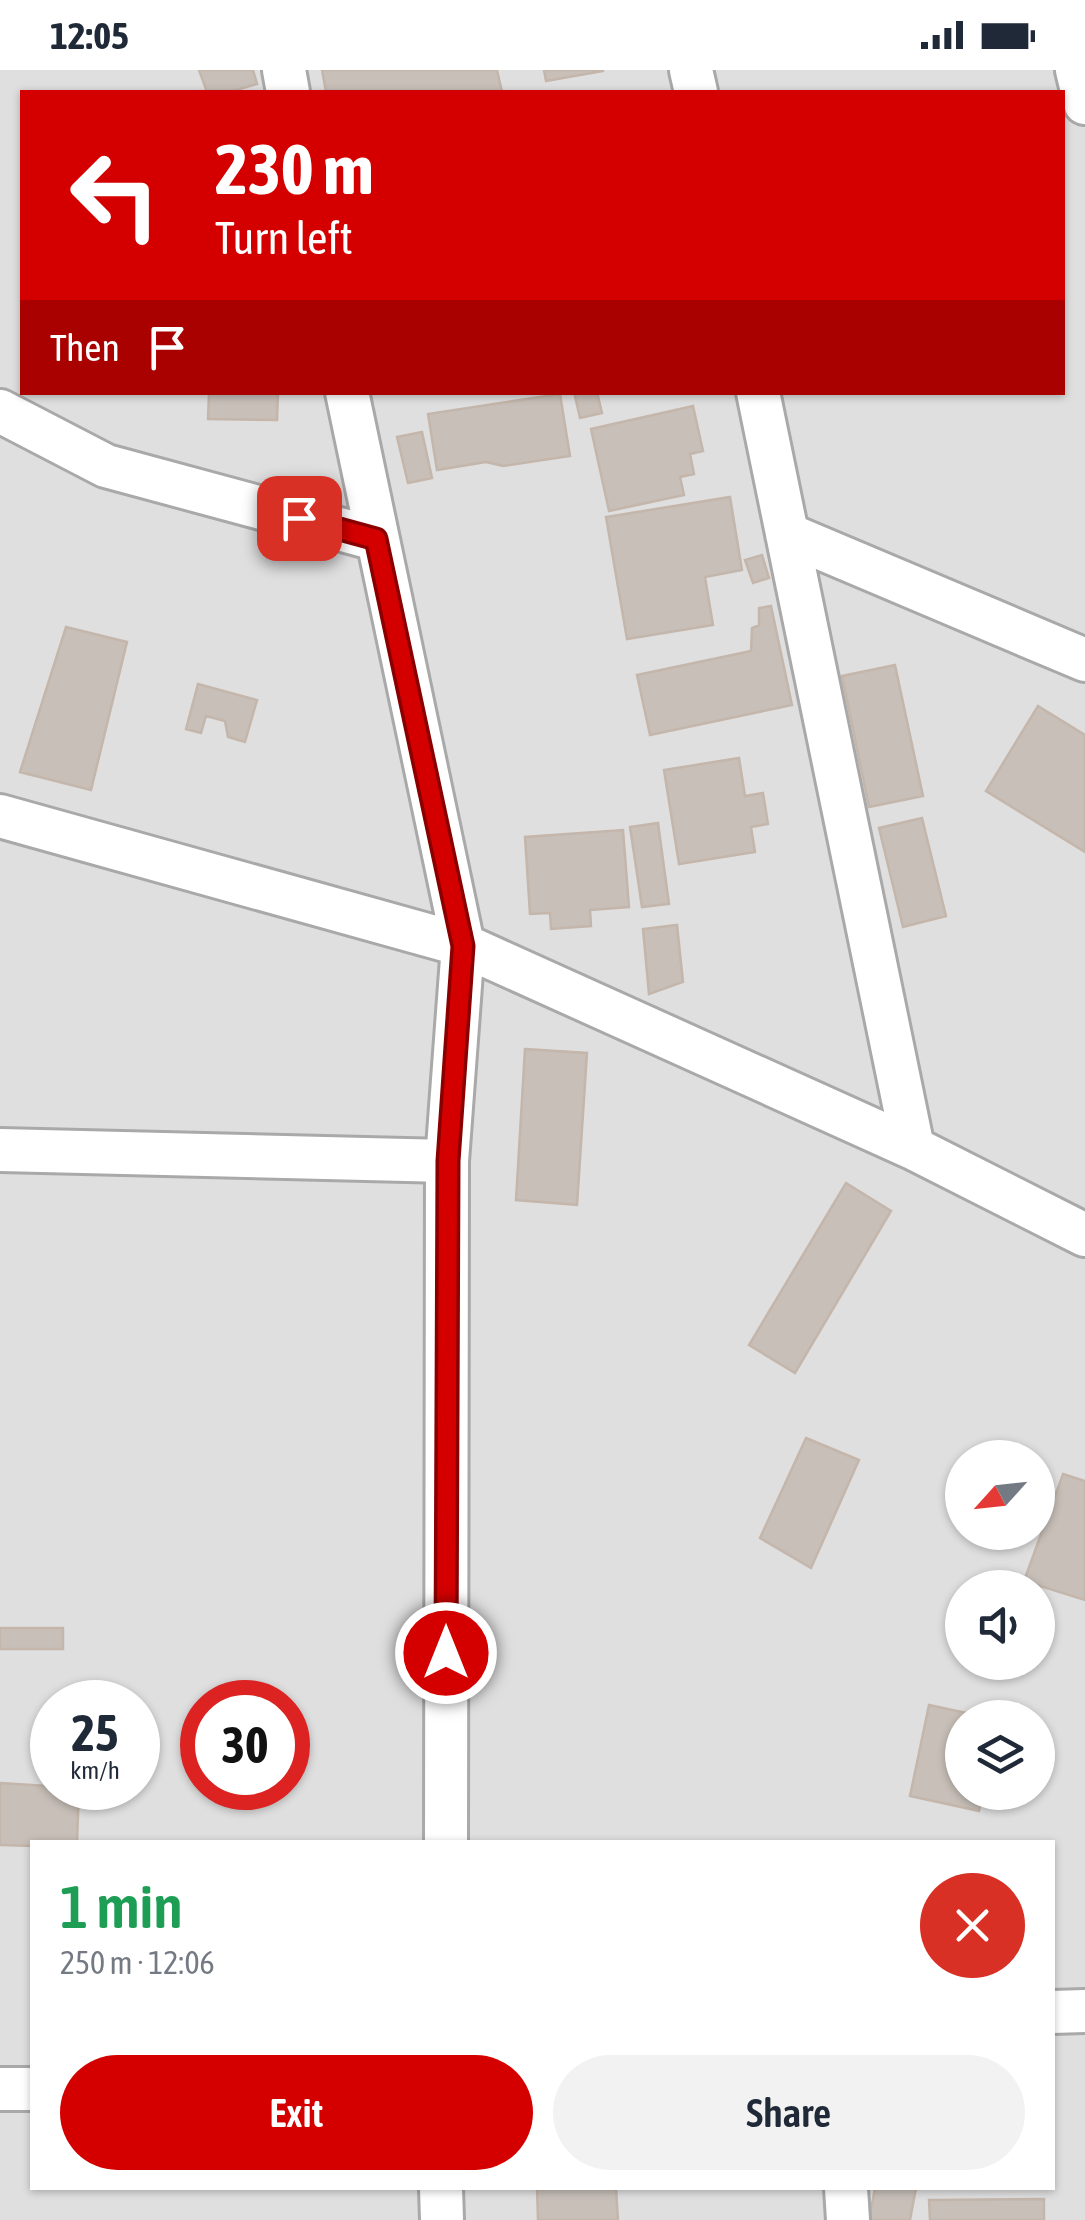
<!DOCTYPE html>
<meta charset="utf-8">
<style>
body{margin:0;font-family:"Asap Condensed",sans-serif;background:#f2f2f3;color:#1f2937;height:100vh;display:flex;flex-direction:column;font-size:38px;white-space:nowrap}
*{box-sizing:border-box;margin:0}
p{font-size:32px;color:#747a83}
.icon{flex:none;width:55px;height:55px;fill:none;stroke:currentColor;stroke-width:2;stroke-linecap:round;stroke-linejoin:round}
.map{position:relative;flex:1;overflow:hidden}
.sheet{position:absolute;left:30px;top:1770px;width:1025px;height:350px;display:flex;flex-direction:column;background:#fff;border-radius:0px;box-shadow:0 2px 8px #0004}
.sheet>*{flex:none}
.guide{position:absolute;left:20px;top:20px;width:1045px;height:305px;border-radius:0px;box-shadow:0 2px 8px #0004;background:#d40000;color:#fff;overflow:hidden}
.needle{width:65px;rotate:243deg}
.controls{position:absolute;left:945px;top:1370px;display:grid;gap:20px}
.controls a{display:grid;place-items:center;width:110px;height:110px;border-radius:50%;background:#fff;box-shadow:0 2px 8px #0004;font-size:50px}
.speed{position:absolute;left:30px;top:1610px;display:flex;gap:20px;font-size:50px;font-weight:700;text-align:center}
.speed>*{display:grid;place-content:center;width:130px;height:130px;border-radius:50%;background:#fff;box-shadow:0 2px 8px #0004;line-height:1}
.speed small{font-size:25px;font-weight:400}
.speed .limit{border:15px solid #d22;background:#fff;color:#111}
.pin{position:absolute;display:grid;place-items:center;width:85px;height:85px;color:#fff;margin:-42px;border-radius:20px;box-shadow:0 5px 15px #0006}
.me{position:absolute;width:110px;margin:-55px;rotate:0deg;stroke-linejoin:round;filter:drop-shadow(0 0 8px #0008)}
.turn{display:flex;align-items:center;gap:35px;height:210px;padding:0 30px;font-size:45px}
.turn .icon{width:130px;height:130px;stroke-width:2.5}
.turn b{display:block;font-size:70px;line-height:85px}
.then{display:flex;align-items:center;height:95px;padding:0 30px;background:#0003;gap:20px;font-size:38px}
.round{display:grid;place-items:center;flex:none;width:105px;height:105px;border-radius:52px;background:#f2f2f3}
.overview{display:flex;align-items:center;justify-content:space-between;height:170px;padding:0 30px}
h1{font-size:60px;font-weight:600;line-height:75px;color:#1e9e55}
.button{display:flex;gap:20px;margin-top:auto;padding:20px 30px}
.button a{flex:1;height:115px;border-radius:60px;background:#d40000;color:#fff;font-size:40px;font-weight:600;line-height:115px;text-align:center}
.button a+a{background:#f2f2f3;color:#1f2937}
.status{display:flex;justify-content:space-between;align-items:center;height:70px;padding:0 50px;background:#fff;direction:ltr}
.status svg{height:28px;fill:currentColor}
.map>svg:first-child{display:block}
</style>
<div class="status"><b>12:05</b><svg viewBox="0 0 49 12"><path d="M0 12V9h3v3zM5 12V6h3v6zM10 12V3h3v9zM15 12V0h3v12zM26 1h20v11H26zM47 4h2v5h-2z"/></svg></div>
<div class="map">
<svg width="1085" height="2150" viewBox="0 0 1085 2150">
<rect width="100%" height="100%" fill="#f2efe9"/>
<path fill="#e0dfdf" fill-rule="evenodd" d="M0,0h1085v2150h-1085zM22,22h1040v300h-1040zM962,1388h76v74h-76zM962,1518h76v74h-76zM52,1632h86v86h-86zM202,1632h86v86h-86zM962,1648h76v74h-76zM32,1772h1020v346h-1020z"/>
<path fill="#c7bfb8" stroke="#c4b6ab" stroke-width="2.5" d="M199,0h54l4,14 -27,8h-23z
M322,0h175l5,22h-176z
M544,0h59v1l-57,10z
M209,322h69l-1,28 -69,-1z
M574,322h23l5,21 -22,5z
M560,324l10,62 -67,10 -17,-4 -49,8 -9,-56z
M693,336l10,45 -13,3 4,20 -14,3 4,18 -75,16 -18,-82z
M422,362l10,46 -24,5 -11,-46z
M730,427l12,73 -37,7 8,48 -86,14 -21,-122z
M762,485l7,23 -16,5 -8,-23z
M771,536l21,99 -142,30 -13,-60 114,-24 1,-23 7,-3v-17z
M66,557l61,15 -36,148 -71,-18z
M895,595l28,131 -54,11 -27,-131z
M198,614l59,16 -12,42 -17,-5 -3,-16 -19,-5 -5,17 -15,-4z
M1038,636l47,29v117l-99,-61z
M739,688l6,38 18,-3 5,31 -17,3 4,25 -76,12 -15,-94z
M922,748l24,98 -43,11 -24,-99z
M658,753l11,81 -27,3 -12,-80z
M623,760l6,77 -39,3 1,16 -40,3 -1,-16 -20,1 -5,-77z
M677,855l6,57 -34,12 -6,-65z
M525,979l62,4 -10,152 -61,-5z
M846,1113l45,28 -96,162 -46,-28z
M806,1368l53,22 -48,108 -51,-30z
M1063,1404l22,7v119l-61,-19z
M0,1558h63v21h-63z
M929,1635l61,13h-28v74h21l-4,19 -69,-15z
M0,1713l79,5 -2,54h-45v4l-32,-1z
M537,2118h79l2,32h-80z
M875,2118h41l-6,32h-41z
M1044,2129v21h-114l-1,-20z"/>
<g fill="none" stroke-linecap="round" stroke-linejoin="round">
<g stroke="#a9a9a9" stroke-width="48">
<path id="minor" d="M284,0l4,22
M691,0l5,22
M1077,0l8,33
M347,322l116,553 -16,216 -1,681
M758,322l155,756
M0,341l106,55 270,73
M787,464l298,126
M0,746l463,129 450,203 172,87
M0,1080l447,11
M1052,1942l33,-1
M0,2019h32
M441,2118l1,32
M846,2118l2,32"/>
</g>
<use href="#minor" stroke="#fff" stroke-width="42"/>
</g>
<g fill="none" stroke-linecap="round" stroke-linejoin="round">
<g stroke="#8a0000" stroke-width="25">
<path id="route" d="M299,448l77,21 87,407 -15,215 -2,492"/>
</g>
<use href="#route" stroke="#d40000" stroke-width="18"/>
</g>
</svg>
<div class="controls">
<a><svg class="needle" viewBox="-14 -14 28 28"><path d="M0-13l5 13h-10z" fill="#e53935"/><path d="M0 13l5-13h-10z" fill="#747a83"/></svg></a>
<a><svg class="icon" aria-label="sound" viewBox="0 0 24 24"><path d="M4 9h4l5-4v14l-5-4H4zM17 9q2 3 0 6"/></svg></a>
<a><svg class="icon" aria-label="layers" viewBox="0 0 24 24"><path d="M12 4l9 5-9 5-9-5zM3 14l9 5 9-5"/></svg></a>
</div>
<div class="speed"><div>25<small>km/h</small></div><div class="limit">30</div></div>
<div class="pin" style="left:299px;top:448px;background:#d93025"><svg class="icon" aria-label="arrive" viewBox="0 0 24 24"><path d="M6 21V4h12l-3 4 3 4H6"/></svg></div>
<svg class="me" style="left:446px;top:1583px" viewBox="-20 -20 40 40"><circle r="17" fill="#d40000" stroke="#fff" stroke-width="3"/><path d="M0-11L8 9 0 5-8 9z" fill="#fff"/></svg>
<div class="guide">
<div class="turn"><svg class="icon" aria-label="left" viewBox="0 0 24 24"><path d="M17 20v-9H6M10 6l-5 5 5 5"/></svg><div><b>230 m</b>Turn left</div></div>
<div class="then">Then<svg class="icon" aria-label="arrive" viewBox="0 0 24 24"><path d="M6 21V4h12l-3 4 3 4H6"/></svg></div>
</div>
<section class="sheet">
<div class="overview"><div><h1>1 min</h1><p>250 m · 12:06</p></div><a class="round" style="background:#d93025;color:#fff"><svg class="icon" aria-label="close" viewBox="0 0 24 24"><path d="M6 6l12 12M18 6L6 18"/></svg></a></div>
<div class="button"><a>Exit</a><a>Share</a></div>
</section>
</div>
